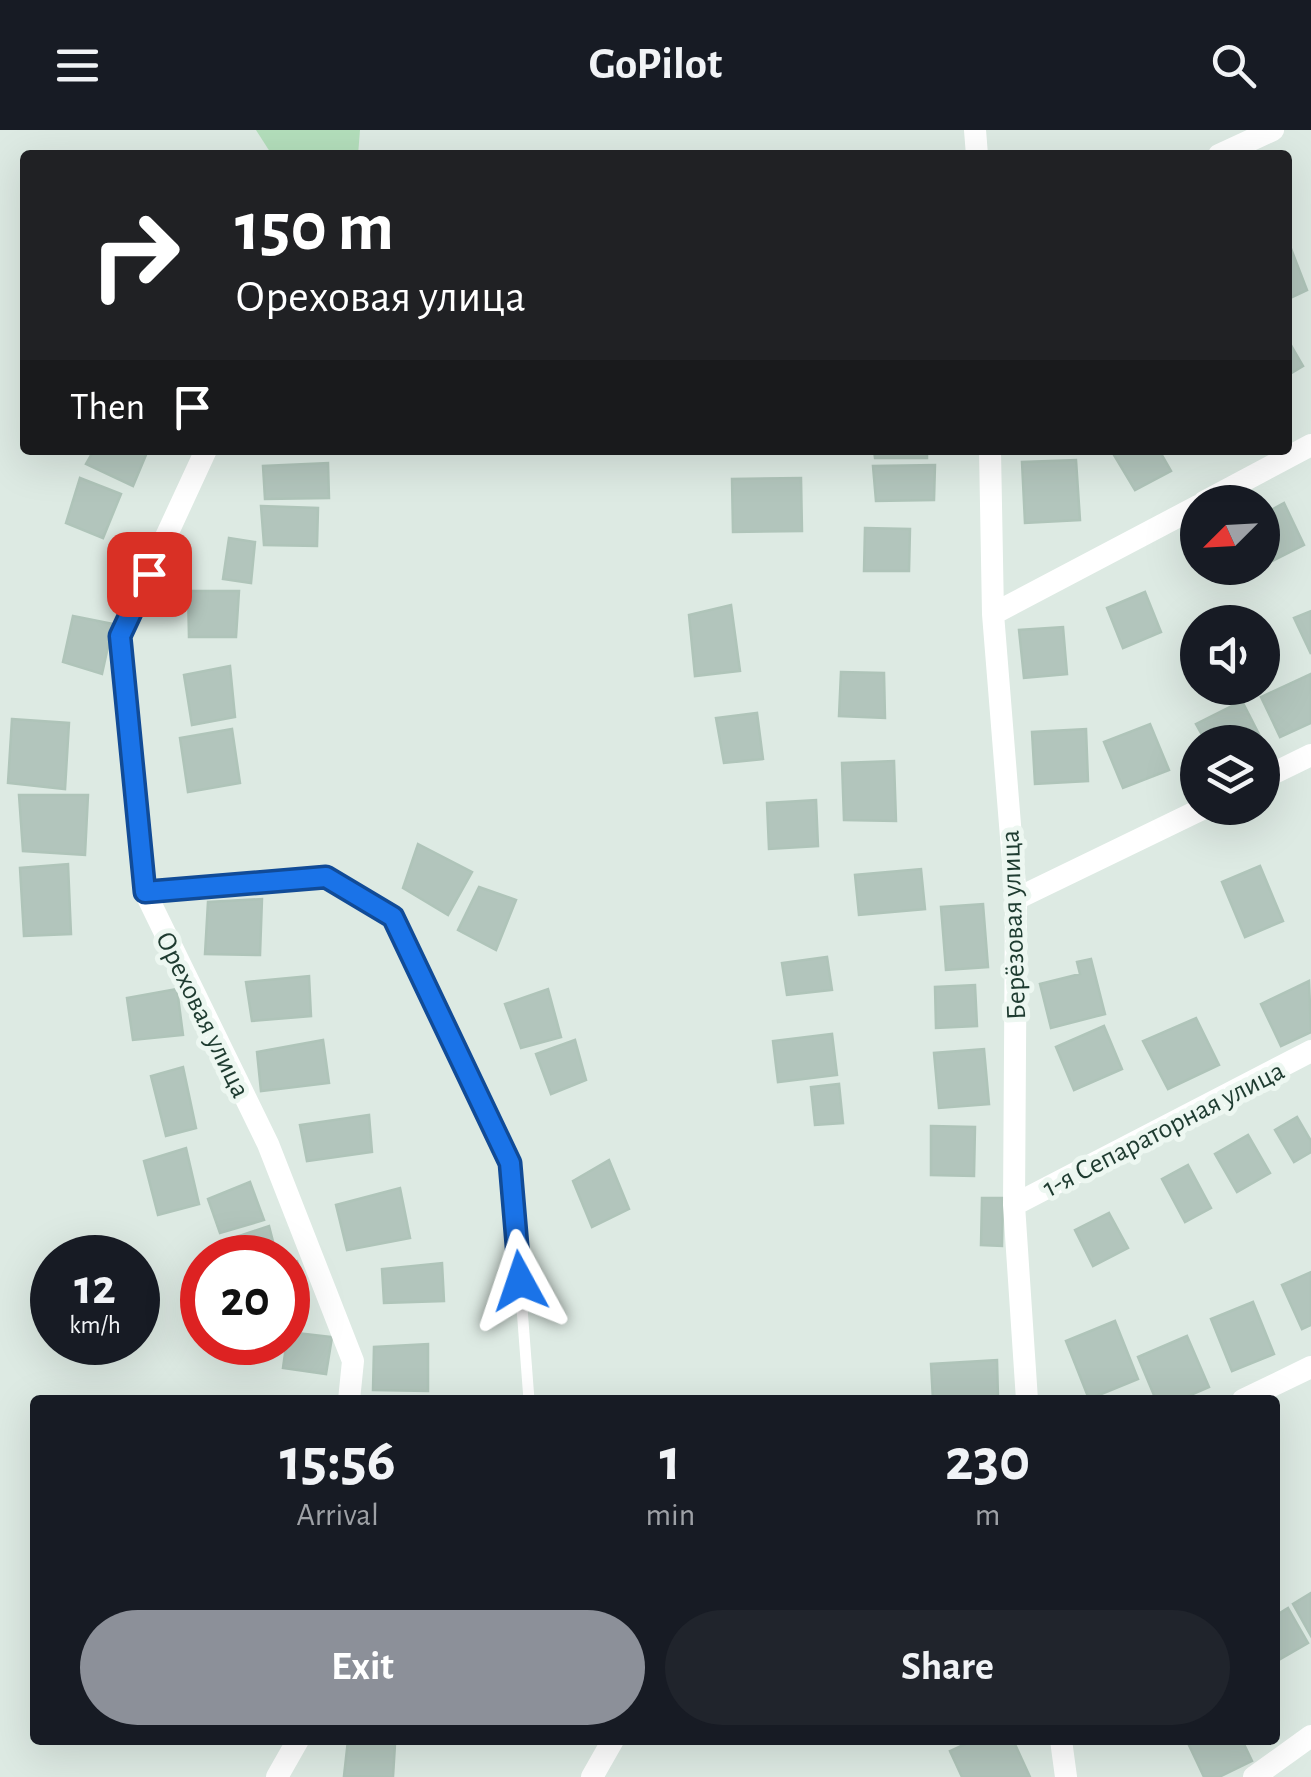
<!DOCTYPE html>
<meta charset="utf-8">
<style>
body{margin:0;font-family:"Alegreya Sans",sans-serif;background:#20242c;color:#f1f3f6;height:100vh;display:flex;flex-direction:column;font-size:38px;white-space:nowrap}
*{box-sizing:border-box;margin:0}
p{font-size:32px;color:#9ea1a6}
.icon{flex:none;width:55px;height:55px;fill:none;stroke:currentColor;stroke-width:2;stroke-linecap:round;stroke-linejoin:round}
.map{position:relative;flex:1;overflow:hidden}
.side{position:absolute;left:30px;top:1265px;width:1250px;height:350px;display:flex;flex-direction:column;background:#171b24;border-radius:10px;box-shadow:0 10px 40px #0002}
.side>*{flex:none}
.guide{position:absolute;left:20px;top:20px;width:1272px;height:305px;border-radius:10px;box-shadow:0 10px 40px #0002;background:#202124;color:#fff;overflow:hidden}
.needle{width:65px;rotate:246deg}
.tools{position:absolute;left:1180px;top:355px;display:grid;gap:20px}
.tools a{display:grid;place-items:center;width:100px;height:100px;border-radius:50%;background:#171b24;box-shadow:0 10px 40px #0002;font-size:50px}
.speed{position:absolute;left:30px;top:1105px;display:flex;gap:20px;font-size:50px;font-weight:700;text-align:center}
.speed>*{display:grid;place-content:center;width:130px;height:130px;border-radius:50%;background:#171b24;box-shadow:0 10px 40px #0002;line-height:1}
.speed small{font-size:25px;font-weight:400}
.speed .limit{border:15px solid #d22;background:#fff;color:#111}
.pin{position:absolute;display:grid;place-items:center;width:85px;height:85px;color:#fff;margin:-42px;border-radius:20px;box-shadow:0 5px 15px #0006}
.me{position:absolute;width:110px;margin:-55px;rotate:355deg;stroke-linejoin:round;filter:drop-shadow(0 0 8px #0008)}
.turn{display:flex;align-items:center;gap:35px;height:210px;padding:0 50px;font-size:45px}
.turn .icon{width:130px;height:130px;stroke-width:2.5}
.turn b{display:block;font-size:70px;line-height:85px}
.then{display:flex;align-items:center;height:95px;padding:0 50px;background:#0003;gap:20px;font-size:38px}
.eta{display:flex;justify-content:space-evenly;align-items:center;height:170px;text-align:center}
.eta b{font-size:60px;font-weight:700;line-height:70px}
.button{display:flex;gap:20px;margin-top:auto;padding:20px 50px}
.button a{flex:1;height:115px;border-radius:60px;background:#8c9099;color:#fff;font-size:40px;font-weight:700;line-height:115px;text-align:center}
.button a+a{background:#20242c;color:#f1f3f6}
header{display:flex;justify-content:space-between;align-items:center;height:130px;padding:0 50px;background:#171b24;font-size:45px;font-weight:700}
.map>svg:first-child{display:block}
</style>
<header><svg class="icon" aria-label="menu" viewBox="0 0 24 24"><path d="M4 6h16M4 12h16M4 18h16"/></svg>GoPilot<svg class="icon" aria-label="search" viewBox="0 0 24 24"><circle cx="10" cy="10" r="6"/><path d="M15 15l6 6"/></svg></header>
<div class="map">
<svg width="1311" height="1647" viewBox="0 0 1311 1647">
<rect width="100%" height="100%" fill="#ddeae3"/>
<path fill="#b3debb" d="M256,0h104l-2,25h-86z"/>
<path fill="#b2c5bc" stroke="#afc4b9" stroke-width="2.5" d="M1288,111l19,49 -19,9z
M1288,210l15,26 -15,9z
M94,320h54l-15,36 -47,-22z
M874,320h53v8h-52z
M1111,320h48l12,21 -36,19z
M1076,330l4,60 -55,3 -3,-61z
M328,333l1,35 -64,1 -2,-33z
M935,335l-1,35 -58,1 -3,-35z
M80,348l41,16 -18,44 -37,-15z
M801,348l1,53 -69,1 -1,-53z
M1284,373l20,42 -42,21v-51z
M261,376l57,2 -1,38 -53,-1z
M865,398l45,1 -1,42h-45z
M229,408l26,4 -4,41 -28,-4z
M188,461h51l-3,46h-47z
M1145,462l16,40 -38,16 -16,-40z
M731,475l9,66 -45,5 -6,-61z
M1311,481v43l-17,-36z
M73,486l40,8 -11,50 -39,-12z
M1063,497l4,47 -43,4 -5,-48z
M230,536l5,51 -43,8 -8,-50z
M841,542l43,1 1,45 -46,-2z
M1311,544v49l-31,14 -19,-40z
M1242,571l23,45 -3,1v-5h-56l-10,-18z
M757,583l6,46 -39,4 -8,-45z
M12,589l57,4 -4,66 -57,-6z
M1150,594l19,46 -46,18 -19,-46z
M232,599l8,54 -52,9 -8,-54z
M1086,599l2,52 -53,3 -3,-52z
M894,631l2,60 -52,-1 -2,-57z
M19,665h69l-3,60 -62,-4z
M816,670l2,46 -49,3 -2,-46z
M418,714l54,28 -24,43 -45,-27z
M68,734l3,70 -47,2 -4,-68z
M1260,736l23,55 -38,16 -23,-55z
M921,739l4,40 -66,6 -4,-40z
M479,757l37,13 -20,50 -38,-20z
M262,769l-2,56 -55,-1 3,-52z
M983,774l5,63 -42,3 -5,-63z
M827,827l5,33 -45,5 -5,-32z
M1091,829l14,55 -54,14 -11,-44 40,-10 -3,-12z
M309,846l2,40 -59,5 -6,-39z
M1309,851l2,51 -30,14 -20,-42z
M975,855l2,41 -41,2 -1,-41z
M177,859l6,46 -50,5 -6,-42z
M548,859l13,48 -40,11 -16,-44z
M1196,888l23,47 -51,24 -25,-48z
M1104,896l18,43 -48,21 -18,-43z
M832,904l5,41 -59,7 -5,-41z
M323,910l6,43 -68,8 -4,-39z
M575,910l11,40 -35,14 -15,-40z
M984,919l5,55 -50,4 -5,-55z
M183,937l13,61 -30,8 -15,-60z
M839,954l4,39 -28,2 -4,-38z
M369,985l3,37 -65,9 -7,-36z
M1297,987l14,24v11l-17,10 -19,-32z
M931,996l44,1 -1,49 -43,-1z
M1248,1005l22,38 -33,19 -22,-38z
M186,1018l13,56 -41,11 -14,-54z
M609,1030l20,49 -37,18 -19,-46z
M1188,1035l23,43 -26,14 -23,-43z
M250,1052l14,38 -44,13 -12,-34z
M400,1058l10,50 -63,12 -11,-45z
M982,1068h21l-1,48 -21,-1z
M1109,1083l19,35 -35,18 -18,-36z
M269,1096l8,31 -41,1 -6,-19z
M297,1131l9,36 -18,5v-40z
M442,1133l2,38 -60,2 -2,-34z
M1311,1142v53l-9,4 -20,-44z
M1253,1172l21,52 -42,17 -21,-52z
M1115,1191l23,58 -49,20 -23,-58z
M288,1202l44,5 -6,37 -43,-6z
M1187,1206l22,51 -30,13h-23l-18,-43z
M428,1214v47l-55,-1 1,-43z
M997,1230l1,38 -65,2 -2,-36z
M1311,1463v43l-18,-32z
M1288,1478l20,35 -33,19v-46z
M348,1610l47,4 -2,33 -49,-1z
M974,1610h39l17,37h-68l-12,-26z
M1242,1610l10,21 -33,16h-15l-17,-36z"/>
<g fill="none" stroke-linecap="round" stroke-linejoin="round">
<path stroke="#fff" stroke-width="11" d="M145,762l181,-15 67,40 118,246 18,237"/>
<path stroke="#fff" stroke-width="22" d="M975,0l2,25
M1219,25l54,-25
M206,320l-86,186 25,256 123,252 85,217 -4,39
M990,320l3,164 23,285 -2,306 13,195
M1204,372l107,-57
M993,484l205,-108
M1262,649l49,-24
M1016,769l188,-91
M1014,1075l297,-154
M1243,1270l68,-33
M1061,1610l5,37
M277,1647l21,-37
M592,1647l21,-37
M1254,1647l57,-41"/>
</g>
<g fill="none" stroke-linecap="round" stroke-linejoin="round">
<g stroke="#114b97" stroke-width="25">
<path id="route" d="M149,444l-29,62 25,256 181,-15 67,40 117,246 10,118"/>
</g>
<use href="#route" stroke="#1a73e8" stroke-width="18"/>
</g>
<g text-anchor="middle" stroke-width="10" stroke-linejoin="round" paint-order="stroke">
<g font-size="28" fill="#1e3b30" stroke="#edf7f1">
<text transform="translate(1012 795) rotate(-92)" y="10">Берёзовая улица</text>
<text transform="translate(204 884) rotate(64)" y="10">Ореховая улица</text>
<text transform="translate(1163 998) rotate(-27)" y="10">1-я Сепараторная улица</text>
</g>
</g>
</svg>
<div class="tools">
<a><svg class="needle" viewBox="-14 -14 28 28"><path d="M0-13l5 13h-10z" fill="#e53935"/><path d="M0 13l5-13h-10z" fill="#9ea1a6"/></svg></a>
<a><svg class="icon" aria-label="sound" viewBox="0 0 24 24"><path d="M4 9h4l5-4v14l-5-4H4zM17 9q2 3 0 6"/></svg></a>
<a><svg class="icon" aria-label="layers" viewBox="0 0 24 24"><path d="M12 4l9 5-9 5-9-5zM3 14l9 5 9-5"/></svg></a>
</div>
<div class="speed"><div>12<small>km/h</small></div><div class="limit">20</div></div>
<div class="pin" style="left:149px;top:444px;background:#d93025"><svg class="icon" aria-label="arrive" viewBox="0 0 24 24"><path d="M6 21V4h12l-3 4 3 4H6"/></svg></div>
<svg class="me" style="left:520px;top:1151px" viewBox="-20 -20 40 40"><path d="M0-17L14 15 0 8-14 15z" fill="#1a73e8" stroke="#fff" stroke-width="4"/></svg>
<div class="guide">
<div class="turn"><svg class="icon" aria-label="right" viewBox="0 0 24 24"><path d="M7 20v-9h11M14 6l5 5-5 5"/></svg><div><b>150 m</b>Ореховая улица</div></div>
<div class="then">Then<svg class="icon" aria-label="arrive" viewBox="0 0 24 24"><path d="M6 21V4h12l-3 4 3 4H6"/></svg></div>
</div>
<section class="side">
<div class="eta">
<div><b>15:56</b><p>Arrival</p></div>
<div><b>1</b><p>min</p></div>
<div><b>230</b><p>m</p></div>
</div>
<div class="button"><a>Exit</a><a>Share</a></div>
</section>
</div>
